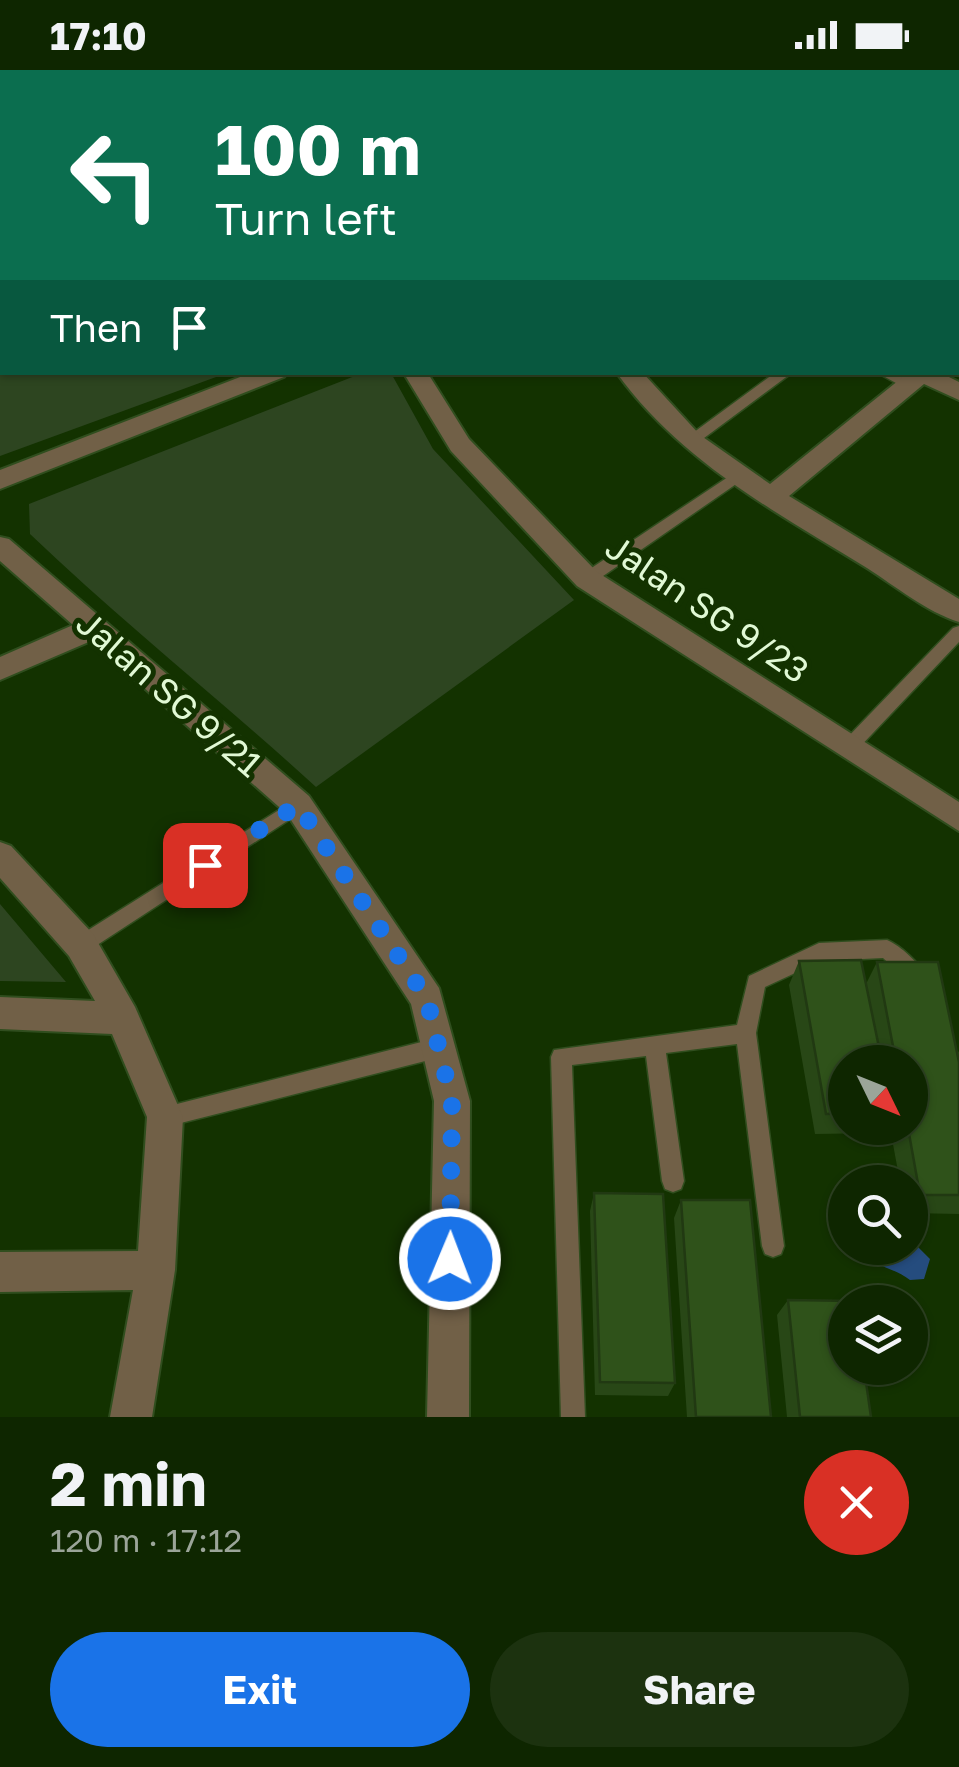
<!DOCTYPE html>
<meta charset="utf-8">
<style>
body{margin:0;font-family:"Golos Text",sans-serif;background:#1c320f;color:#f1f3f6;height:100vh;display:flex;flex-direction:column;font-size:38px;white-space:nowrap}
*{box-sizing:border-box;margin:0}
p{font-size:32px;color:#9ba599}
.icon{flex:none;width:55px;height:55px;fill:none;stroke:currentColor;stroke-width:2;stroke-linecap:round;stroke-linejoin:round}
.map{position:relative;height:1347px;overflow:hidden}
.panel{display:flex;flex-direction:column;background:#0e2600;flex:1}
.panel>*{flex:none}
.banner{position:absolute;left:0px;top:0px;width:960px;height:305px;box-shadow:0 2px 8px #0004,0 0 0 2px #2e4322;background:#0b6e4f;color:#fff;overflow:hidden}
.needle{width:65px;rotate:133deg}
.fabs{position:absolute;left:828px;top:975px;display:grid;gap:20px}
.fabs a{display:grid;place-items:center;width:100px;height:100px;border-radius:50%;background:#0e2600;box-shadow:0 2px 8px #0004,0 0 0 2px #2e4322;font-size:50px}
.pin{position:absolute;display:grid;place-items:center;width:85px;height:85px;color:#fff;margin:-42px;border-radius:20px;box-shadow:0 5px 15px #0006}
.me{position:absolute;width:110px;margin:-55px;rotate:1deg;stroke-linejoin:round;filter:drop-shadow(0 0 8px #0008)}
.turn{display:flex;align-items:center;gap:35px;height:210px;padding:0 50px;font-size:45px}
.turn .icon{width:130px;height:130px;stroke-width:2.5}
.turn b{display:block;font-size:70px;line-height:85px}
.then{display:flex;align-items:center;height:95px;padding:0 50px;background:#0003;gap:20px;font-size:38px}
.round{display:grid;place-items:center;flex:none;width:105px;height:105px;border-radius:52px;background:#1c320f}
.summary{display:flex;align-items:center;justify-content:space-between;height:170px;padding:0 50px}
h1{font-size:60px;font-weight:700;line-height:75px}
.button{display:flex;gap:20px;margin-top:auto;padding:20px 50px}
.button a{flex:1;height:115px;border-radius:60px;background:#1a73e8;color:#fff;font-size:40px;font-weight:700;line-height:115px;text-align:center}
.button a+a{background:#1c320f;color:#f1f3f6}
.status{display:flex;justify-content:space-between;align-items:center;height:70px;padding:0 50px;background:#0e2600;direction:ltr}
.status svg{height:28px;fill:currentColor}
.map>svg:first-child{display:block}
</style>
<div class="status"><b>17:10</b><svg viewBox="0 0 49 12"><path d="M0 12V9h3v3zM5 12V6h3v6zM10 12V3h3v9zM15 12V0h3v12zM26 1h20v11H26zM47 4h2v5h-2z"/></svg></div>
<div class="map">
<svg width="959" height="1347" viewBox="0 0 959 1347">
<rect width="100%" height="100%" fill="#133200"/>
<path fill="#2d4520" d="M0,0h887l-885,2v300l225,1 -227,83z
M365,302l26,1 42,76 141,151 -258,187c-94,-86 -194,-165 -286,-253l-1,-30z
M0,834l66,78 -66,-1z"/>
<path fill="#254c7e" d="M910,1159l6,16 14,14 -6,20 -14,1c-18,-14 -39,-13 -54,-32h54z"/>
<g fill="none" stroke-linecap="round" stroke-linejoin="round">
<g stroke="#304e1e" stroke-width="3">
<path id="lane" d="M651,0h83l-2,2h-82z
M0,64h2v6h-2z
M959,166v9h-1v-8z
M958,181h1v8h-1z
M0,246h2v8l-2,1z
M776,302h17l-97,72h-10v-6z
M876,302h19l22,13 -2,3h-10z
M737,401l5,1v8l-149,103h-12l-2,-4 2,-4z
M959,556v16l-104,110h-12l-3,-5 3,-5 110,-114z
M298,728l6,2 3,5 -3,5 -216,141 -7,3 -7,-3 -3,-6 3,-6z
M887,870c14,6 32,23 39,36l-3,6 -7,3 -7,-3 -26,-24 -62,3 -56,26 -9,46 28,213 -3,8 -8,3 -8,-3 -3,-8 -25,-202 -71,9 18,128 -3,8 -8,3 -8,-3 -3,-8 -16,-125 -74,9 13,352h-24l-10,-360 3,-7 183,-25 12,-49 70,-33z
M441,967l7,3 3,7 -3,7 -7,3 -276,70 -8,-3 -3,-7 3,-7 8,-3z"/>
</g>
<g stroke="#304e1e" stroke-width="4">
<path id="street" d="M910,0h18v2h-18z
M253,302h35l-4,5 -284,112v-19z
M403,302h24l42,67 128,133 362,230v29l-382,-245 -126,-135z
M616,302h26l58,63 70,49 139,-112h30l20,10v18l-35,-16 -135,112 170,103v23c-32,-10 -64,-36 -92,-54 -91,-56 -186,-106 -251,-196z
M0,467l9,2 300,257 130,192 31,113 -1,316h-42l7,-316 -23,-97 -124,-190 -196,-173 -91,39v-23l73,-32 -73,-64z
M0,772l11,4 82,88 42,73 48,110 -8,153 -23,147h-42l23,-127 -133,2v-40l138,-1 9,-134 -35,-83 -112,-5v-32l95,4 -26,-45 -69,-78z"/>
</g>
<use href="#lane" fill="#716047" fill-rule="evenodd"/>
<use href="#street" fill="#716047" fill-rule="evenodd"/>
</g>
<path fill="#284716" d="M799,891l67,23 11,-22 80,92 2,-3v163l-49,-1v-31h-10l-10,-54h20v-66h-65v66h37l-3,5 -64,1 -26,-149z
M594,1123l81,190 -7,13 -73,-1 -5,-184z
M681,1130l90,217h-84l-13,-199z
M788,1230l83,117h-84l-10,-102z"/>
<path fill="#2f521a" stroke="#213912" stroke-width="2.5" d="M861,890l21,102h-37v51l-19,1 -27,-153z
M877,892h61l21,100v133h-39l-12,-67h2v-66h-14z
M594,1123l69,1 12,189 -75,-1z
M681,1130h69l21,217h-75z
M788,1230l67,1v1h-10v66h19l7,49h-71z"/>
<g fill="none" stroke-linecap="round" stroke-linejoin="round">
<path stroke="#1a73e8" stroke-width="18" stroke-dasharray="0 32.4" d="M205,795l93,-60 129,194 25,103 -2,157"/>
</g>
<g text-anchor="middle" stroke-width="10" stroke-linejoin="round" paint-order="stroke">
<g font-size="35" fill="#e1f9d5" stroke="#133200">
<text transform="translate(707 539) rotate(34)" y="12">Jalan SG 9/23</text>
<text transform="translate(169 624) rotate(41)" y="12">Jalan SG 9/21</text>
</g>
</g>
</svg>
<div class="fabs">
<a><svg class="needle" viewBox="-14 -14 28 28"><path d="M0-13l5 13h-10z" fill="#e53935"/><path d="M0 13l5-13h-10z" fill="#9ba599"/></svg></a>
<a><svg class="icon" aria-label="search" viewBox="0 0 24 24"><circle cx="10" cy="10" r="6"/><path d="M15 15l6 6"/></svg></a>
<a><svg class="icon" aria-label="layers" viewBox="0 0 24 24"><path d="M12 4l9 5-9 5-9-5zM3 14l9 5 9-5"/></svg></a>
</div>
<div class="pin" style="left:205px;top:795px;background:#d93025"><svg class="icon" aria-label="arrive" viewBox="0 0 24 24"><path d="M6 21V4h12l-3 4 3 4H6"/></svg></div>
<svg class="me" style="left:450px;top:1189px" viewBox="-20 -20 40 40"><circle r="17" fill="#1a73e8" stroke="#fff" stroke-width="3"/><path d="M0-11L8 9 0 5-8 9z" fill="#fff"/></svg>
<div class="banner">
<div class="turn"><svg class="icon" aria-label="left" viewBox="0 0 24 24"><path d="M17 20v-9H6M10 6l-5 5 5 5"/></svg><div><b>100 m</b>Turn left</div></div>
<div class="then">Then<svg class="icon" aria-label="arrive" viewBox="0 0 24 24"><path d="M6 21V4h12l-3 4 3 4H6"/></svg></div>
</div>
</div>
<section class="panel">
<div class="summary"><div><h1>2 min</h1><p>120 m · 17:12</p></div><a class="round" style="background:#d93025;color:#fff"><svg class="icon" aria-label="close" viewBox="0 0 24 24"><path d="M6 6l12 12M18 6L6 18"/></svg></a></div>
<div class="button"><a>Exit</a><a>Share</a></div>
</section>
